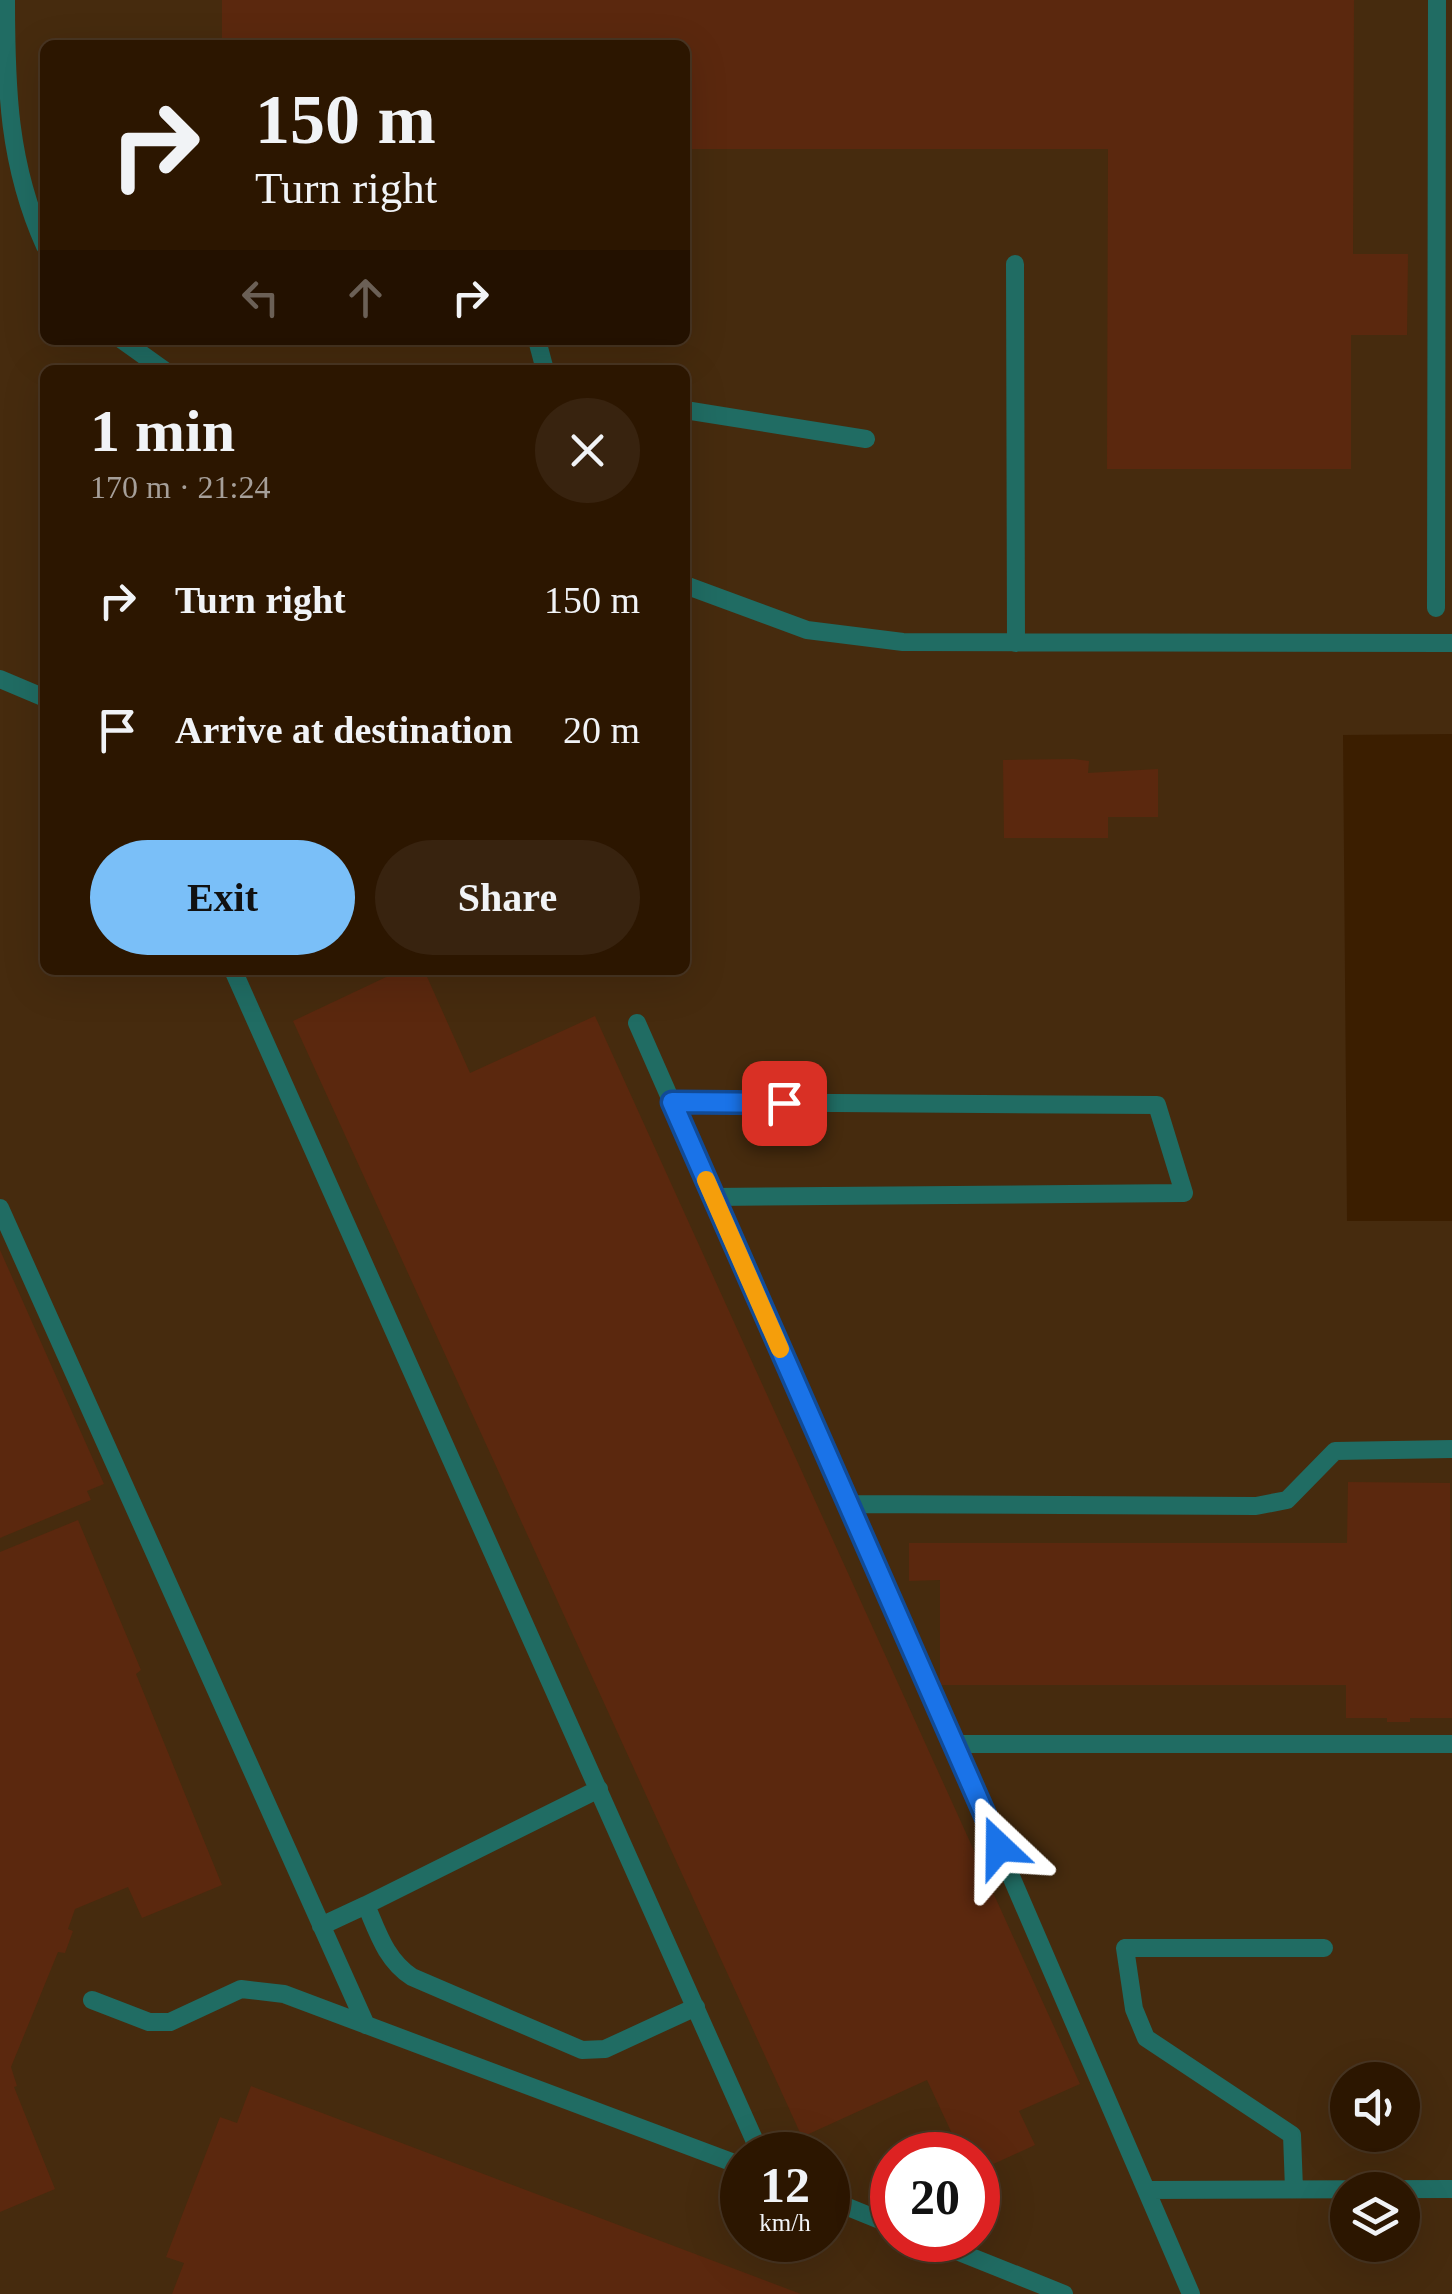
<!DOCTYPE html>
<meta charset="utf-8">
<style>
body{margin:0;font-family:"Times New Roman",serif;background:#38230f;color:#f1f3f6;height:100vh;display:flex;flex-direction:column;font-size:38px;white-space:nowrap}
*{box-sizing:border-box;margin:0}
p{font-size:32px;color:#a69f99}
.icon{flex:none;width:55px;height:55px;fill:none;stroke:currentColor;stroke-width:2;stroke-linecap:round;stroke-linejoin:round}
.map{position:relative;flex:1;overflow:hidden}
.side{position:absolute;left:40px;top:365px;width:650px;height:610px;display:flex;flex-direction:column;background:#2c1600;border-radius:15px;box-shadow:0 10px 40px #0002,0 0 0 2px #483522}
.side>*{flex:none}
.banner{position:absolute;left:40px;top:40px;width:650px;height:305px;border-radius:15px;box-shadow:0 10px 40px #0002,0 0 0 2px #483522;background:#2c1600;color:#f1f3f6;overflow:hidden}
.fabs{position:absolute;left:1330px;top:2062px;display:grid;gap:20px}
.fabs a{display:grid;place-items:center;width:90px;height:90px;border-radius:50%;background:#2c1600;box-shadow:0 10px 40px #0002,0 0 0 2px #483522;font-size:50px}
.speed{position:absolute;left:720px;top:2132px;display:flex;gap:20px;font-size:50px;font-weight:700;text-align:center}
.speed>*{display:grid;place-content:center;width:130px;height:130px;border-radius:50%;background:#2c1600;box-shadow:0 10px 40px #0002,0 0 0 2px #483522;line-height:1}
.speed small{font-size:25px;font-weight:400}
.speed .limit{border:15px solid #d22;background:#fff;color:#111}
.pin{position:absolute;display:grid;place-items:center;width:85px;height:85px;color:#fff;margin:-42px;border-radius:20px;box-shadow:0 5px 15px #0006}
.me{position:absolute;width:110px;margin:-55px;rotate:337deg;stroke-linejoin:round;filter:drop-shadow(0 0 8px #0008)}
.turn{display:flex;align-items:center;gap:35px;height:210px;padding:0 50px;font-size:45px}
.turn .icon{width:130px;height:130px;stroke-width:2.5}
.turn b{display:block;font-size:70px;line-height:85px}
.lanes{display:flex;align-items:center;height:95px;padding:0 50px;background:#0003;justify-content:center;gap:50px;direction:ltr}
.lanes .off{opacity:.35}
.round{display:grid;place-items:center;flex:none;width:105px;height:105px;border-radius:52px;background:#38230f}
.summary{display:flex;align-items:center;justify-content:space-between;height:170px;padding:0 50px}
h1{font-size:60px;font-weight:600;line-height:75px}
.cta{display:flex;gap:20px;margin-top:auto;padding:20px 50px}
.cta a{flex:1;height:115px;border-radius:60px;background:#7abff8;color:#111;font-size:40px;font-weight:600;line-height:115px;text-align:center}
.cta a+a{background:#38230f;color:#f1f3f6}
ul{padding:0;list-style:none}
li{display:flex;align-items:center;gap:30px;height:130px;padding:0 50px}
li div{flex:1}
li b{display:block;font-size:38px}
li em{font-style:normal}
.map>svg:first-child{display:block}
</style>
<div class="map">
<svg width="1452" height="2294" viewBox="0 0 1452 2294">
<rect width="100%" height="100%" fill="#3b1e00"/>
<path fill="#462b0e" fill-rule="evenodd" d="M0,0h1452v734l-109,1 4,486h105v1073h-1452zM45,45h640v295h-640zM45,370h640v600h-640zM1348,2080h54v55h-54zM742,2155h86v85h-86zM892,2155h86v85h-86zM1348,2190h54v55h-54z"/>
<path fill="#5b280e" d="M222,0h1132l-1,254h55l-1,81h-56v134h-244l1,-320h-423v-104h-463z
M1074,759l15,2 -1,12 70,-4v48h-50v21h-104l-1,-78z
M401,970h23l46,103 125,-57 485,1068 -61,27 16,34 -57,26v-16h-16l-35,-75 -125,57 -509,-1116z
M0,1250l104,234 -17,7 4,9 -91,38z
M1348,1482l102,1 2,235h-42v4h-23v-4h-41v-33h-406v-105l-31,1v-38h438z
M78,1520l63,150 -5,4 86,211 -80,33 -14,-31 -53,22 -7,20 5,2 -8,22 -7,-1 -47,115 6,19 -3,1 41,102 -55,23v-660z
M251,2086l550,208h-629l12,-31 -18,-6 54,-140 17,6z"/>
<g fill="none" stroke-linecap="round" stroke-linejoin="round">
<path stroke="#206c63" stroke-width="18" d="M6,0c0,88 2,164 39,246
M1015,264l1,379
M122,340l42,30
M537,340l8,30
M685,410l181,29
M685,585l122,45 96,12 549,1
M1436,608l1,-608
M0,679l45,19
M233,970l528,1185
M637,1023l317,721 237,550
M672,1102l485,3 27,88 -471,4
M0,1208l366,817
M849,1504l407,2 31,-6 48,-49 117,-2
M954,1744h498
M599,1789l-233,116c12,28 20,55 46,72l170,73 23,-1 91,-42
M321,1926l45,-21
M92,2000l57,22h21l71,-33 43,5 458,172
M1294,2189l-2,-54 -146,-97 -12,-29 -9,-61h199
M1147,2190l305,-1
M828,2199l64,26
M929,2240l135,54"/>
</g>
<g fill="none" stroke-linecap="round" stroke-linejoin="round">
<g stroke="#114b97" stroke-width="25">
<path id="route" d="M784,1103l-112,-1 327,745"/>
</g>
<use href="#route" stroke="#1a73e8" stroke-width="18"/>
<path stroke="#f59e0b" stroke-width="18" d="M706,1180l74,169"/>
</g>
</svg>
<div class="fabs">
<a><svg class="icon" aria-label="sound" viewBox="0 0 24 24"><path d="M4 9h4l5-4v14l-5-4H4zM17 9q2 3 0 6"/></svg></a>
<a><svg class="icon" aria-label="layers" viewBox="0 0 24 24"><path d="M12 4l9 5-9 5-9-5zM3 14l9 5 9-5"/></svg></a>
</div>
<div class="speed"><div>12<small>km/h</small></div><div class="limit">20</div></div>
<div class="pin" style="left:784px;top:1103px;background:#d93025"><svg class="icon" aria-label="arrive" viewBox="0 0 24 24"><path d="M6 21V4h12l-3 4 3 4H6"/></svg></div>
<svg class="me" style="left:999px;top:1847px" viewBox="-20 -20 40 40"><path d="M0-17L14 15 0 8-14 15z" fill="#1a73e8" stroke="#fff" stroke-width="4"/></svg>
<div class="banner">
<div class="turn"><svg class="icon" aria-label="right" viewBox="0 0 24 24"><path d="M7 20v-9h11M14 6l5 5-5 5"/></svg><div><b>150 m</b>Turn right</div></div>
<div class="lanes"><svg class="icon off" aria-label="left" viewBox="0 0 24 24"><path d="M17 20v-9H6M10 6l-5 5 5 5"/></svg><svg class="icon off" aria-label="ahead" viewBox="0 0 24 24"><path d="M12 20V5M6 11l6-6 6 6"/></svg><svg class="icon" aria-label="right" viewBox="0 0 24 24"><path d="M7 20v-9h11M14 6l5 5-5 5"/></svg></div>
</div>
<section class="side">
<div class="summary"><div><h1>1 min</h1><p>170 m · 21:24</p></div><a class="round"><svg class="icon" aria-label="close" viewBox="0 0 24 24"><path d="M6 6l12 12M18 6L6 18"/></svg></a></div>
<ul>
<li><svg class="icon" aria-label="right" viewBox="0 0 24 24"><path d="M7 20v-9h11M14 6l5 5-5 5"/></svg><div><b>Turn right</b></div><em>150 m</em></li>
<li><svg class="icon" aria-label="arrive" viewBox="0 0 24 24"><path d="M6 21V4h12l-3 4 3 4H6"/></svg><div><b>Arrive at destination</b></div><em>20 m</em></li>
</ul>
<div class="cta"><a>Exit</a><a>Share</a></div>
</section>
</div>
